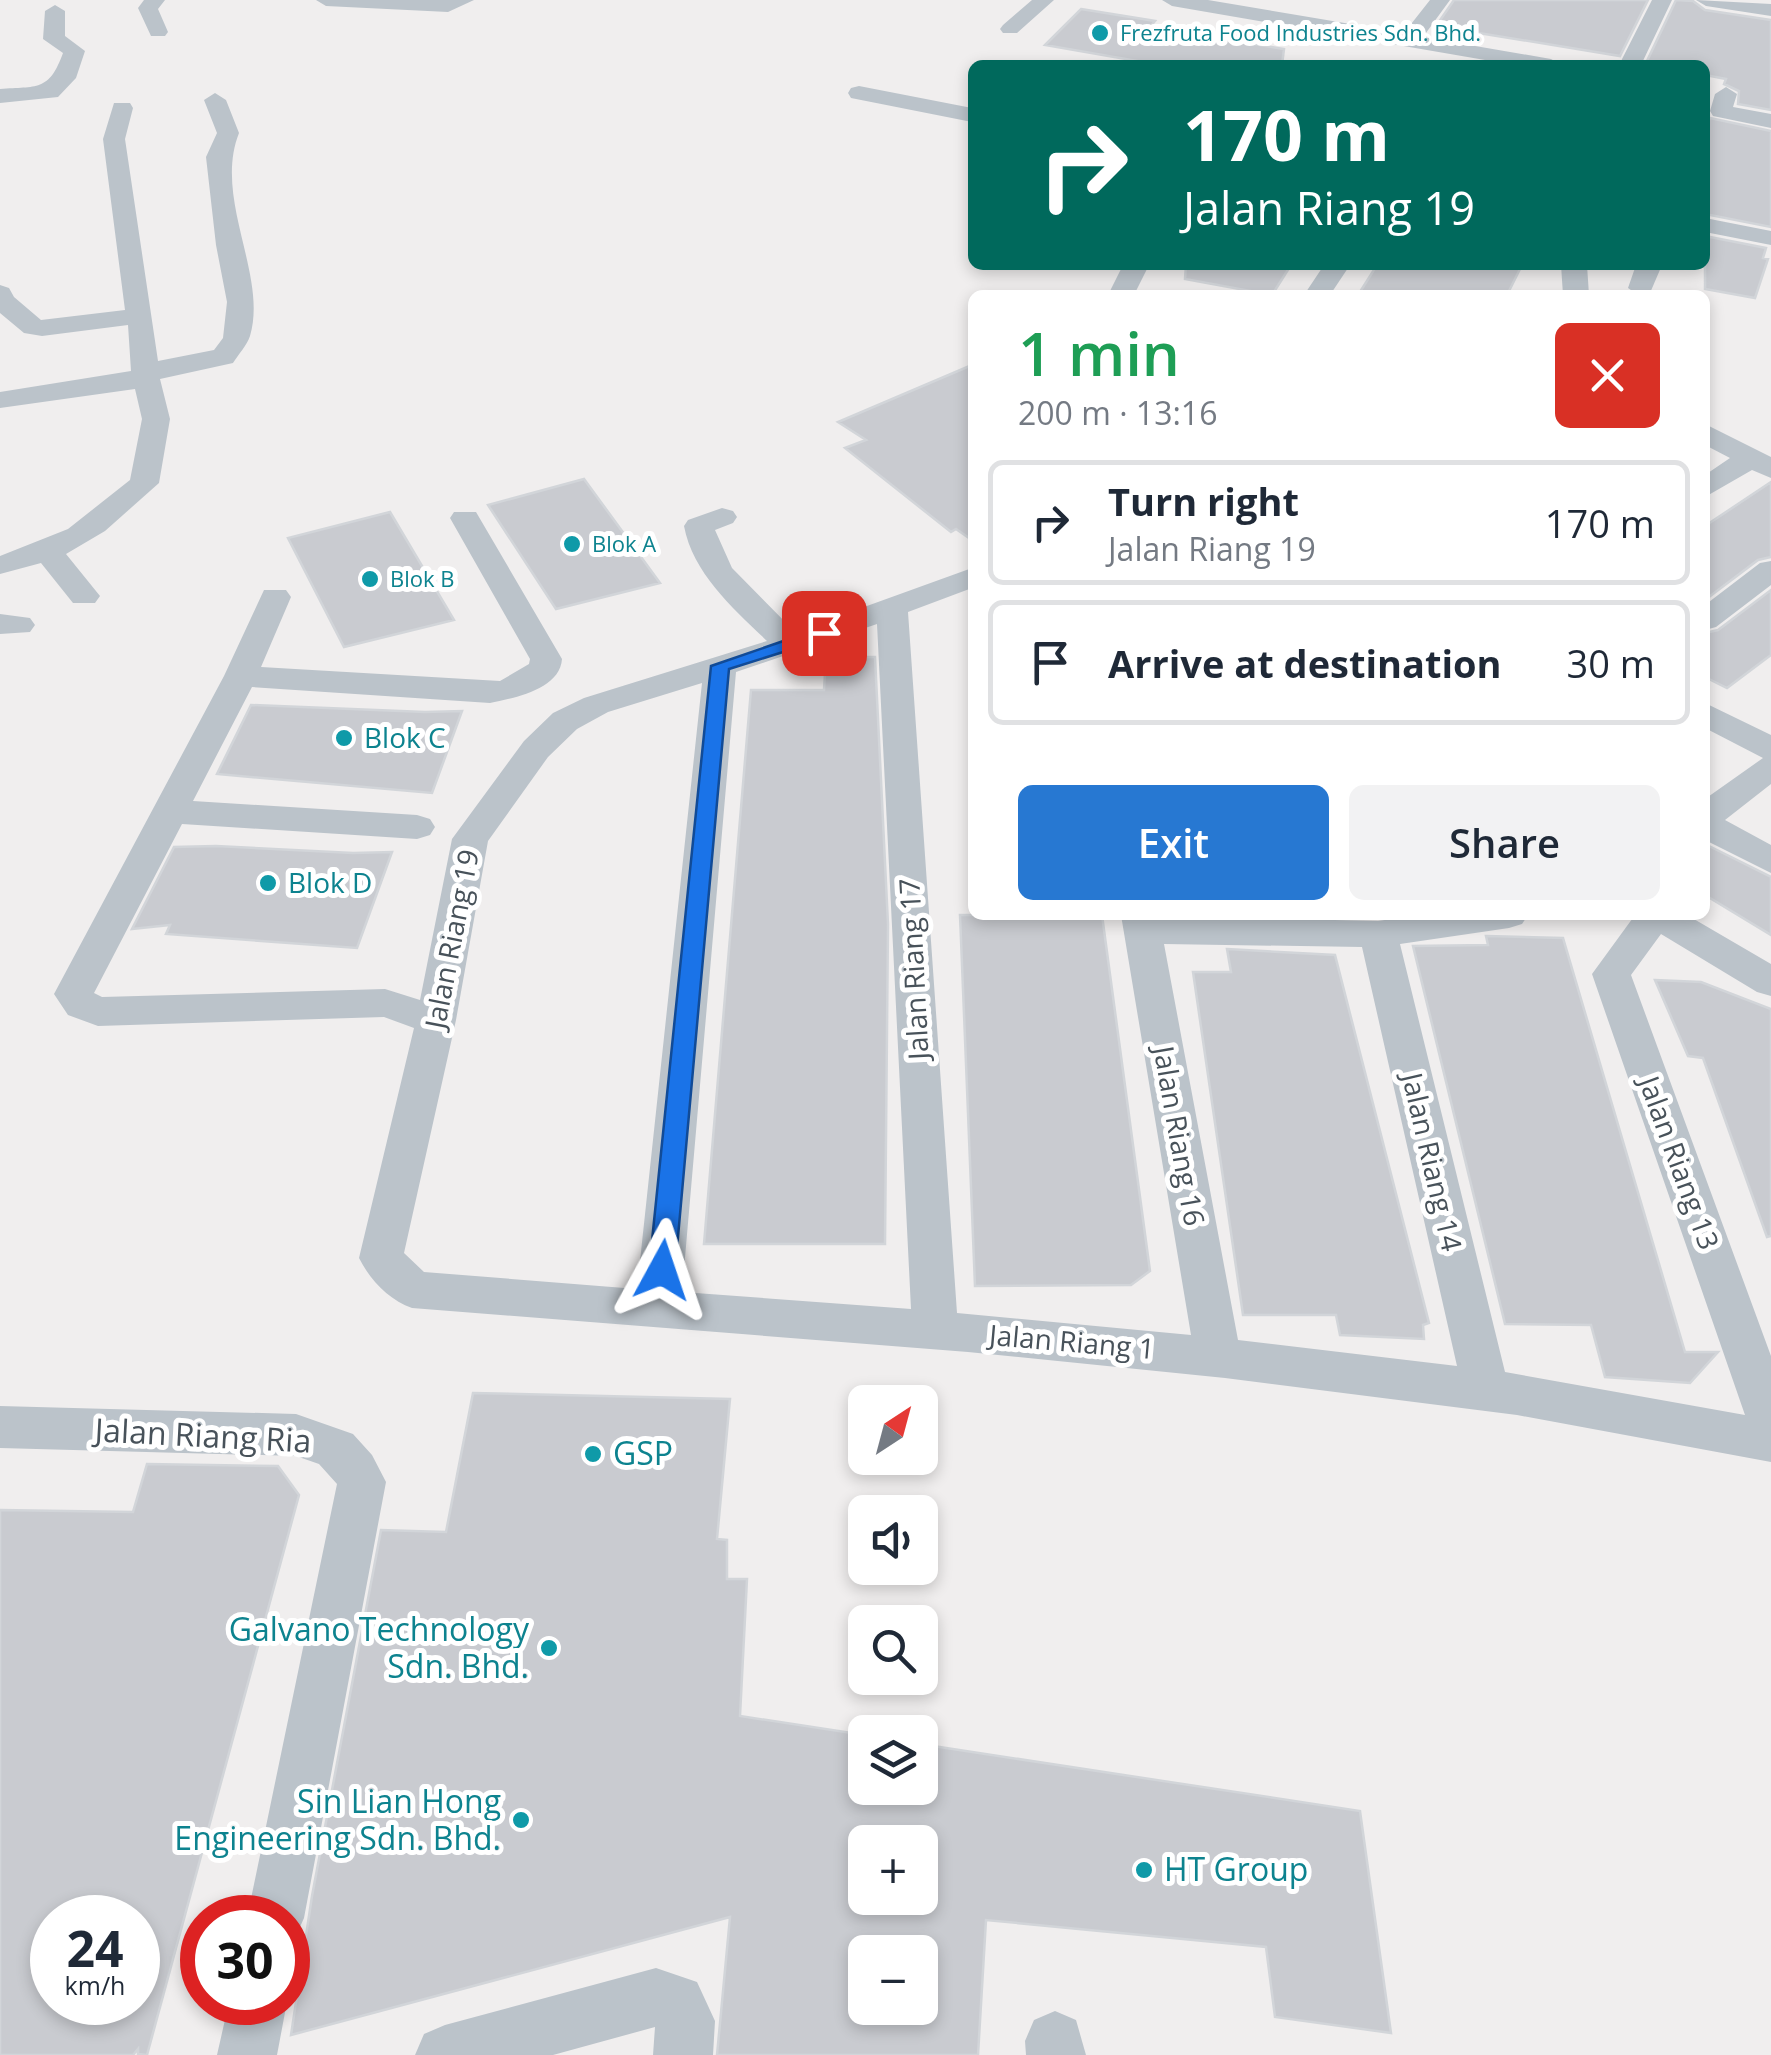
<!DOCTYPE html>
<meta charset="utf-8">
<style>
body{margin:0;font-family:"Open Sans",sans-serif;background:#f2f2f3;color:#1f2937;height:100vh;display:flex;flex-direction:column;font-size:38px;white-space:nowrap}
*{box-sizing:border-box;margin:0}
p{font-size:32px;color:#747a83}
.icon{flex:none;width:55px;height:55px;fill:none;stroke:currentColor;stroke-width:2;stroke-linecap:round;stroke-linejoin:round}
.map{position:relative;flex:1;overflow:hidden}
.drawer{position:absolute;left:968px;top:290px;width:742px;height:630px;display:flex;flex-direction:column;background:#fff;border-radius:15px;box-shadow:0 5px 15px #0003}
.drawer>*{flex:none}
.top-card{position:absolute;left:968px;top:60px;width:742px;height:210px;border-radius:15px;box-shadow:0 5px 15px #0003;background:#00695c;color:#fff;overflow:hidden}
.needle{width:65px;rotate:36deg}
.fabs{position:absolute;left:848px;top:1385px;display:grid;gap:20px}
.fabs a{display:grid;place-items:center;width:90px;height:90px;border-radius:15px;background:#fff;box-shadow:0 5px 15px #0003;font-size:50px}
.speed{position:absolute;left:30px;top:1895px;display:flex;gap:20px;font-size:50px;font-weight:700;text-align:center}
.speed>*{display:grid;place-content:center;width:130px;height:130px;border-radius:50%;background:#fff;box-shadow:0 5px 15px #0003;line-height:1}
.speed small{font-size:25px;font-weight:400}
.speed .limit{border:15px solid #d22;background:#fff;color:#111}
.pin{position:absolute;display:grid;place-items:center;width:85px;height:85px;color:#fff;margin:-42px;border-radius:20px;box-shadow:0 5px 15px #0006}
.me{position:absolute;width:110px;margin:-55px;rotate:5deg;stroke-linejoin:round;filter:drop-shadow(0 0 8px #0008)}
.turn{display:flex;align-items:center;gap:35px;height:210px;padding:0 50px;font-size:45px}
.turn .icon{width:130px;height:130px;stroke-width:2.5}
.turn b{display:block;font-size:70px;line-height:85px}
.round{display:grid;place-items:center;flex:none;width:105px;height:105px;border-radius:15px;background:#f2f2f3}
.head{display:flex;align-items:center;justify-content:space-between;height:170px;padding:0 50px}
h1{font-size:60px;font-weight:600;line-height:75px;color:#1e9e55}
.primary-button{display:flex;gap:20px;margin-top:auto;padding:20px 50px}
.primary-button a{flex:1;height:115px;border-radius:15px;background:#2778d2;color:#fff;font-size:40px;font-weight:600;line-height:115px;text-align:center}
.primary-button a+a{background:#f2f2f3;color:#1f2937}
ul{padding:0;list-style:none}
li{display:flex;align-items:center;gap:30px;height:125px;margin:0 20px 15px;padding:0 30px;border:5px solid #e0e1e3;border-radius:15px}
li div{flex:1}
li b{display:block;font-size:38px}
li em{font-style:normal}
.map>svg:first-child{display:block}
</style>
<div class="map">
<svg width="1771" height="2055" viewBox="0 0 1771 2055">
<rect width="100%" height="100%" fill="#f0eeee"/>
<path fill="#c9cbd0" stroke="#d2d5d9" stroke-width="2.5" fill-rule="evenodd" d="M1454,0h194l-28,56 -184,-30z
M1676,0l17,1 12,9 66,10v90l-33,-6 1,-13 -15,-7 2,-5 -21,-4v-10l-58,-4z
M1081,9l74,12 -5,6 134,22 -2,16h-122l-115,-20z
M1710,118l61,13v96l-66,-13v-86z
M1705,236l61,12 -3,10 5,1 -13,39 -50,-9z
M1186,265h105l-19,30 -87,-16z
M1377,265h124l19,4 -13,26h-149z
M972,365v175l-16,-11 -5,3 -106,-84 21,-8 -28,-18z
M584,479l76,104 -104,26 -68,-104z
M1771,482v75l-13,3 -53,40v-74z
M390,512l64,108 -110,27 -56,-109z
M1771,590v65l-44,33 -22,-11v-44l13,-3z
M826,657h49l13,267 -3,320h-181l47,-554h73z
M251,705l174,7 37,-1 -30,82 -215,-19z
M1705,844l66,33v58l-66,-40z
M216,846l137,7 39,-1 -35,96 -191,-14 4,-9 -38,4 42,-82z
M960,915h142l48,356 -19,14 -156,1z
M1486,936l77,2 122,414h33l-28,31 -85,-6 -14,-52 -86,-1 -92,-378 75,-1z
M1227,949l108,6 94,368 -6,2 1,14 -84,-4 -4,-20h-93l-50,-343h38z
M1655,980l46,2 70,27v227l-4,1 -64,-179 -15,-2z
M473,1393l257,6 -13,140 10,1v39h20l-7,137 125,19v53h55v-44l440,67 31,222 -116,-16 -9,-70 -280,-27 -8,135h-261l13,-138 -439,118 21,-139 69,-366 65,2zM865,1842h55v56h-55zM865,1952h55v56h-55z
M147,1464l131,2 21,29 -152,560 -9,-1v-5l-5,6h-133v-545l133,2zM52,1918h86v84h-86z"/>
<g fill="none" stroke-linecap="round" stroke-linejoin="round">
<path fill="#bbc3ca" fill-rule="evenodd" d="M144,0h21l-7,9 10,23 -3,4h-14l-13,-28z
M316,0h158l-26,12 -122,-6z
M1032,0h22l-37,33h-14l-3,-4 3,-4z
M1162,0h46l196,33 26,-33h20l-27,37 128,22 11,6h-48l-342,-59z
M1652,0h20l-31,65h-22z
M1696,0l75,4v12l-65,-10z
M55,5l10,6v25l20,15 -9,27 -18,19 -58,6v-14c37,-3 49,3 63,-36l-20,-14 2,-28z
M859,86l113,22v14l-121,-24 -3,-5 3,-5z
M1726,87l11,7 -4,13 38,7v14l-58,-12 -3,-5 5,-17z
M215,93l11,7 13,33c-26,66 29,142 11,203 -3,9 -12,19 -17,27l-73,16 10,40 -11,64 -54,48 -39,23 34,42 -5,7h-22l-32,-40 -41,11v-18l68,-27 62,-49 12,-61 -7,-30 -135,19v-16l131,-21 -3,-46 -86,11 -18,-3 -24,-20v-28l9,3 5,9 27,23 84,-10 -22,-171 11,-36h16l3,5 -8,31 33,222 56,-11 9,-12 4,-36 -11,-57 -10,-88 11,-24 -13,-33z
M1705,218l66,13v14l-66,-13z
M1123,265h26l-15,30h-26z
M1324,265h26l-20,30h-26z
M1561,265h26l2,30h-26z
M1636,265h26l-12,28 -12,2 -10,-7z
M1705,424l66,33v21l-19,-8 -47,27v-22l25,-17 -25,-13z
M722,508l11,3 4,6 -4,6 -18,7 17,38 63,64 177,-64v20l-64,24 49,701 234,22 -70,-420 257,6 40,-6h110l-6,9 -13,4 -109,16 105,428 240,43 -153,-441 43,-59h52l84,49v32l-14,-4 -96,-58 -30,41 140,381v106l-254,-47 -292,-37 -257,-26 -556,-44c-23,-8 -42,-28 -53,-50l55,-230 -30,-11 -286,9 -30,-11 -14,-21 170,-318 40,-86h22l5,7 -30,70 239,14 29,-17 1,-5 -80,-141 4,-6h22l86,147c-2,30 -47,39 -72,44l-238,-16 -59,114 224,14 13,4 5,8 -5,8 -13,4 -235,-15 -88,169 8,4 283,-8 35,11 32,-161 72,-98 29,-28 31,-15 183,-57c-33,-32 -74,-67 -83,-115l4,-6zM877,624l34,685 -229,-17 54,-620zM702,683l-65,606 -213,-17 -20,-19 52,-233 32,-179 60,-84 29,-28 31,-17zM1164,944l198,3 95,419 -219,-26z
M1771,561v24l-55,42 -11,3v-25l55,-42z
M0,614l30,4 5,7 -5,7 -30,2z
M1705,703l66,32v49l-46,36 46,25v28l-66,-33v-41l58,-41 -58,-30z
M0,1406l296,8 57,20 19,21 14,27 -82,436 -9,20 -7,3v-23h-41l90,-434 -18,-20 -23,-8 -296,-8z
M656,1968l41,14 18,39 -2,34h-60l2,-28 -102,28h-138l9,-21 21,-9z
M229,2002h58l-10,53h-60z
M1055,2011l21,9 10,35h-60l-1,-14 9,-21z"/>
</g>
<path fill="#1a73e8" stroke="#114b97" stroke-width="2.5" d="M824,627l9,6 -2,4 -102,32 -54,601 -4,7 -9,3 -9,-3 -4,-7 62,-604z"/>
<g fill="#0f9aa8" stroke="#fff" stroke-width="4">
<circle cx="1100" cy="33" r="10"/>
<circle cx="572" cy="544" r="10"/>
<circle cx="370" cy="579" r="10"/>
<circle cx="344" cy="738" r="10"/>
<circle cx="268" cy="883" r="10"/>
<circle cx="593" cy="1454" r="10"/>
<circle cx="549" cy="1648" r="10"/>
<circle cx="521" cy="1820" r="10"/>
<circle cx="1144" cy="1870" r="10"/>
</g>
<g text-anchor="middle" stroke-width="10" stroke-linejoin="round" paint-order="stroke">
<g font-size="22" fill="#0d838f" stroke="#fff" text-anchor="start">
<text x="1120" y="41">Frezfruta Food Industries Sdn. Bhd.</text>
<text x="592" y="552">Blok A</text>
<text x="390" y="587">Blok B</text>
</g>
<g font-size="28" fill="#0d838f" stroke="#fff" text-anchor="start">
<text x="364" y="748">Blok C</text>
<text x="288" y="893">Blok D</text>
</g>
<g font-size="28" fill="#48525a" stroke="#fff">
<text transform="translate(452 939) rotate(-79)" y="10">Jalan Riang 19</text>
<text transform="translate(914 969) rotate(-93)" y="10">Jalan Riang 17</text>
<text transform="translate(1179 1136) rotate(80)" y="10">Jalan Riang 16</text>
<text transform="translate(1432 1162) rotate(77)" y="10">Jalan Riang 14</text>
<text transform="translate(1679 1163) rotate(70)" y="10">Jalan Riang 13</text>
<text transform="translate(1072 1342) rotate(5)" y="10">Jalan Riang 1</text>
</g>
<g font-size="32" fill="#48525a" stroke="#fff">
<text transform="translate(203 1436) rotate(3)" y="11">Jalan Riang Ria</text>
</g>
<g font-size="32" fill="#0d838f" stroke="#fff" text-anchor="start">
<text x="613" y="1465">GSP</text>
<text x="529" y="1641" text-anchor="end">Galvano Technology<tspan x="529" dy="37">Sdn. Bhd.</tspan></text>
<text x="501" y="1813" text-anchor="end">Sin Lian Hong<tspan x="501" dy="37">Engineering Sdn. Bhd.</tspan></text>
<text x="1164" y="1881">HT Group</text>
</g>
</g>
</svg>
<div class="fabs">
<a><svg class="needle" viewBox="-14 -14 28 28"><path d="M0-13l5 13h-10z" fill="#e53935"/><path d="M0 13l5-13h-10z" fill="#747a83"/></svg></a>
<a><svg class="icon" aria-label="sound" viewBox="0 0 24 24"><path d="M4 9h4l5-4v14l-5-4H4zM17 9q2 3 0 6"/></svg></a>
<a><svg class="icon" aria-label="search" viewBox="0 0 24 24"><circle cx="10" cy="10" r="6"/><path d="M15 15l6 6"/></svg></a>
<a><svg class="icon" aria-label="layers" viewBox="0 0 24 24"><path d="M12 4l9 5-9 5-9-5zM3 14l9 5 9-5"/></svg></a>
<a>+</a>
<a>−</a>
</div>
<div class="speed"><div>24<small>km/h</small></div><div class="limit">30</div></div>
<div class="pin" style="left:824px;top:633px;background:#d93025"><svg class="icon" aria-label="arrive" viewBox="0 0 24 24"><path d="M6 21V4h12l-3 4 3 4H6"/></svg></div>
<svg class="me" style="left:662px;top:1270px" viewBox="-20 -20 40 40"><path d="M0-17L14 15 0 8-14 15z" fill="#1a73e8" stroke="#fff" stroke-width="4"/></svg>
<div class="top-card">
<div class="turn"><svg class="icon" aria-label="right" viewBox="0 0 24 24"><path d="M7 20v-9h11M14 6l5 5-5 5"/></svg><div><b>170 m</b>Jalan Riang 19</div></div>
</div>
<section class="drawer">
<div class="head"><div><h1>1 min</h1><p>200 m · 13:16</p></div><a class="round" style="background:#d93025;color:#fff"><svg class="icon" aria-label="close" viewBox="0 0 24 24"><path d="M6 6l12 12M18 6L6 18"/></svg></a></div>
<ul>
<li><svg class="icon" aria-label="right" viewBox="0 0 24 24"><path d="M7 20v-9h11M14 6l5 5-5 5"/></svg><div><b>Turn right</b><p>Jalan Riang 19</p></div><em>170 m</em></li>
<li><svg class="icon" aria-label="arrive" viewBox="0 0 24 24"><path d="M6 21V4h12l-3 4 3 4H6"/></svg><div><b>Arrive at destination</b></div><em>30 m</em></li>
</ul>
<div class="primary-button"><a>Exit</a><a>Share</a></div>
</section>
</div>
